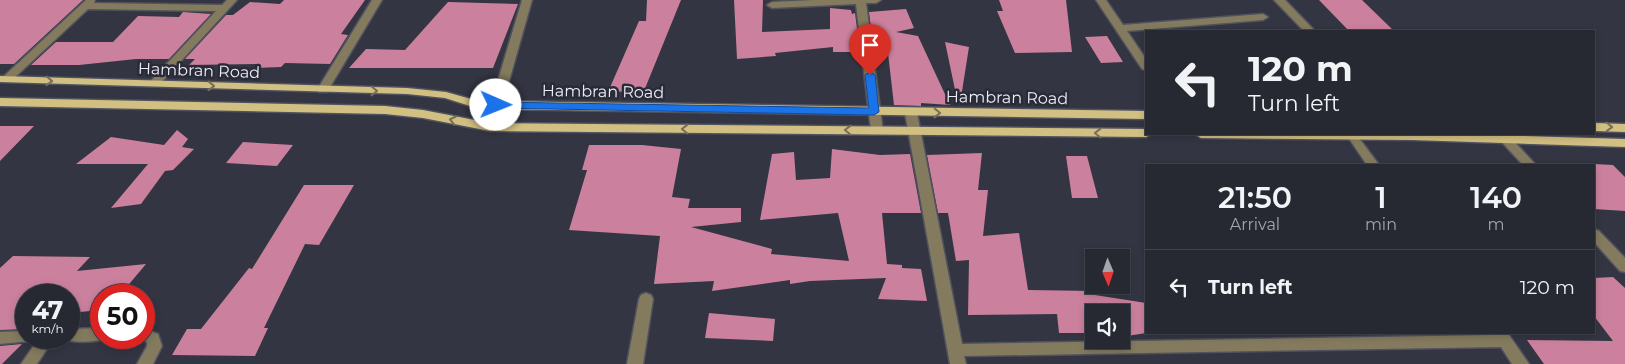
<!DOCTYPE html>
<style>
body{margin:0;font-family:Montserrat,sans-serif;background:#2e303a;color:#f1f3f6;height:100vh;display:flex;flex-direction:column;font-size:19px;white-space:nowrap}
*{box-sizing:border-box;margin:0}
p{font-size:16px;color:#a4a6ac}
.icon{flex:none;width:28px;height:28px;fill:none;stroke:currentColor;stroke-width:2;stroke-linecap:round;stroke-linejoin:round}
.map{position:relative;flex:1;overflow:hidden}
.sheet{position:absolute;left:1145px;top:164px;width:450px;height:170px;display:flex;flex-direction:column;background:#262832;border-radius:0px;box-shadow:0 2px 8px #0003,0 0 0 1px #42444d}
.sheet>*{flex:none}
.banner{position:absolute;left:1145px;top:30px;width:450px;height:105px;border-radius:0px;box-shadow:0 2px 8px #0003,0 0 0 1px #42444d;background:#262832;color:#f1f3f6;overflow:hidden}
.needle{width:32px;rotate:178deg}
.controls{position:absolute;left:1085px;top:249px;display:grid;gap:10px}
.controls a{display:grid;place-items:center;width:45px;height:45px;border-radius:0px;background:#262832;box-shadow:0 2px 8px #0003,0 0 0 1px #42444d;font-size:25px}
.speed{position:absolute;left:15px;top:284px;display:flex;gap:10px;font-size:25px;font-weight:700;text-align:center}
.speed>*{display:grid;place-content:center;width:65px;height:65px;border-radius:50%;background:#262832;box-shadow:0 2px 8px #0003,0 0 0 1px #42444d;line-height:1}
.speed small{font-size:12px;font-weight:400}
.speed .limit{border:8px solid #d22;background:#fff;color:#111}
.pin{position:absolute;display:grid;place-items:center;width:42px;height:42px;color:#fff;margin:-51px -21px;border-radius:50% 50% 50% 0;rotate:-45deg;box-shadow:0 0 5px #0007}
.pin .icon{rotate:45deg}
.me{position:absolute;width:55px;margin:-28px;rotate:91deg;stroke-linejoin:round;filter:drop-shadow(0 0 4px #0008)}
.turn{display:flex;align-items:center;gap:18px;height:105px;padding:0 20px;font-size:22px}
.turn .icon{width:65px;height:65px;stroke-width:2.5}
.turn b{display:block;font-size:35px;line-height:42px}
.eta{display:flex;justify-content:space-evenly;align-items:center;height:85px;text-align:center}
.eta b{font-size:30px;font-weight:600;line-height:35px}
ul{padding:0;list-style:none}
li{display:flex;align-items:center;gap:15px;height:75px;padding:0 20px;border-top:1px solid #42444d}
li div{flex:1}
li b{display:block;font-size:19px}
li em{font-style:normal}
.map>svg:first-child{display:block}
</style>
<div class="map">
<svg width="1625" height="364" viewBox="0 0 1625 364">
<rect width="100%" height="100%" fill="#333542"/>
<path fill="#cb819d" d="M0,0h83l-69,64h-14z
M284,0h81l-24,34 7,1 -18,29 -45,-1 -4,4 -27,1 4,-4 -69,1 6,-6h-10l41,-44h7l17,-13 30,2z
M647,0h34l-37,91 -36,1 31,-71h7z
M734,0h29l-1,32 68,-3v-21l21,2 1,4 3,-1 5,39h-27v-5l-58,6 1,3 -39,3z
M999,0h67l6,52 -57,1 -18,-42h6z
M1319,0h43l32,31h-45z
M448,2l70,2 -25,64h-144l17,-19 39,1z
M906,9l8,19 -18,4 22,4 32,69 -29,-2v3l-27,-1 -6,-52h-14l-5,-41z
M183,12l28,2 -42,45h-33l-57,6h-48l25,-23h57l25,-26 41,1z
M1107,36l16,26 -22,1 -16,-26z
M945,42l24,5 -9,57h-2z
M0,126h34l-34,35z
M177,130l11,9 -6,8 12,2 -21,21 -8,1 -24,33 -30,4 37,-44h-72l35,-27 53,8z
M243,142l50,3 -16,21 -51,-3z
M589,145h53l39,4 -9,48 18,2 -2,9h53v14l-50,5 81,22 -1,5 78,7 -11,-48 -78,7 12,-66 22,-2 2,28 34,-2 2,-29 48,6 30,-1 11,59h-39l5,51 15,1v3l19,1 6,32 -49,-2 8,-21 -76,3 -20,3v-4l-78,11 2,-10 -60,3 6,-48 -91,-6 18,-60h-5z
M982,153l-4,37h10l-5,46 36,-3 9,57 66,1 1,4 51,8v30l-25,4v-25h-27v21h-35l-2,-19 -89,1 1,-55 -13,1 -8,-48h-10l-11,-58z
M1066,156h21l11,42h-26z
M1594,164l19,1 12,12v34l-31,-2z
M304,185h50l-35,60 -14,-1 -41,84h4l-13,28 -83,-1 15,-26h14l48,-61 3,1z
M13,256l77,1 -13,14 69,-7 -26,31h-19v15l-32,3v-18h-43v34l-26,1v-62z
M1613,277l12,11v76h-81l-17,-24 86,1 -19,-25v-38z
M709,313l66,6 -2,22 -68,-3z
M22,344l-20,20h-2v-18z"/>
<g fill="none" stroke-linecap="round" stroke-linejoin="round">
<g stroke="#50525f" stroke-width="3">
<path id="minor" d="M86,0h9l-1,3 128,2 5,-5h10l-79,86h-8l-2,-2 68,-73 -128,-2 -77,72h-8l-1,-2 1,-2z
M372,0h10l-55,92h-8l-2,-2z
M522,0h10l-36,127 -6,4 -6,-4z
M814,0h67l-5,3h-10l17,128 -2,3h-8l-2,-3 -15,-127 -84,4 -5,-3 5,-3z
M1096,0h10l17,25 140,-11 5,3 -5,3 -136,11 19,28v11l-4,-1z
M1274,0h11l30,31h-11z
M911,109l6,4 45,231 530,-9 -1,-3h16l22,32h-17l-11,-17 -537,9 2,8h-16l-45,-251z
M1346,134h10l23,31h-12z
M1505,135l4,1 27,29h-13l-24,-26z
M1594,229l5,2 26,27v14l-5,-1 -26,-29z
M646,293l5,2 2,4 -10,65h-16l12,-65 2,-4z
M101,328v10h6c-10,4 -36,6 -44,0h6v-9z
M144,329l14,5 4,12 -9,18h-16l10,-18v-4l-9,-4h6z
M26,331v7h7l-2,3 -31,3v-12z
M39,338h15l-17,26h-16z"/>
</g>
<g stroke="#50525f" stroke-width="3">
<path id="major" d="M0,76l407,12 39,4 25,7 25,2 650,10v8l-650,-10 -26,-3 -25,-8 -38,-4 -407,-12z
M0,98l385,8 38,4 67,13 656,6v5h5l-5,3 -656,-6 -67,-13 -38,-4 -385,-8z
M1594,123l31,1v8l-31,-1z
M1195,134h267l163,5v8l-213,-7 -211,-2z"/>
</g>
<use href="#minor" fill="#847b5e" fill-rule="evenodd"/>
<use href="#major" fill="#d2bf82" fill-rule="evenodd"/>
</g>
<defs><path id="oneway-chevron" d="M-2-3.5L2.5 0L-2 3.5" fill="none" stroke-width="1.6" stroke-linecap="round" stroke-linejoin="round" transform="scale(1.25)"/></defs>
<g stroke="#756e59">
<use href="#oneway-chevron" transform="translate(49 81) rotate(2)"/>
<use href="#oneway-chevron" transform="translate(211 86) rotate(2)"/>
<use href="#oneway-chevron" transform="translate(374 91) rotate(1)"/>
<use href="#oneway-chevron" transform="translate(937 113) rotate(1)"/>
<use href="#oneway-chevron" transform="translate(453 120) rotate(-168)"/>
<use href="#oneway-chevron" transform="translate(1609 127) rotate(2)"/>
<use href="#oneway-chevron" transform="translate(685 129) rotate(-179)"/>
<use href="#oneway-chevron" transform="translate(848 130) rotate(-179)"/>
<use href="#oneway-chevron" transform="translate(1098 133) rotate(-179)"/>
</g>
<path fill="#1a73e8" stroke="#114b97" d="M870,72l5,3 4,37 -5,3 -378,-7 -5,-3 5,-3 373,6 -4,-33z"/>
<g text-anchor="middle" stroke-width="5" stroke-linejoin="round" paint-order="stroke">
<g font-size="16" fill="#ebecf5" stroke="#292b38">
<text transform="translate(199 70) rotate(2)" y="6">Hambran Road</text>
<text transform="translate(603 91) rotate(1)" y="6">Hambran Road</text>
<text transform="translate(1007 97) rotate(1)" y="6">Hambran Road</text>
</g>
</g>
</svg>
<div class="controls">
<a><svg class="needle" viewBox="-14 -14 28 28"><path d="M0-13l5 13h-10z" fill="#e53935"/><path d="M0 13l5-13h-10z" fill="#a4a6ac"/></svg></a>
<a><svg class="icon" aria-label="sound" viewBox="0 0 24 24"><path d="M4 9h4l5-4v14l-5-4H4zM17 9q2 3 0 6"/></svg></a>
</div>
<div class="speed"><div>47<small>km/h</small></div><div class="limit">50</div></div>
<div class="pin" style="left:870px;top:75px;background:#d93025"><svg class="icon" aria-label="arrive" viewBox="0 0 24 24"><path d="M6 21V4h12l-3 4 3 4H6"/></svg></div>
<svg class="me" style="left:496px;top:105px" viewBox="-20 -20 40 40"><circle r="19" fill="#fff"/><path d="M0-13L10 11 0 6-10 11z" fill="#1a73e8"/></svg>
<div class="banner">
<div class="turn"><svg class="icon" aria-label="left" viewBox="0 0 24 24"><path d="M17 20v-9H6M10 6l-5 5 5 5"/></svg><div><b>120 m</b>Turn left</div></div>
</div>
<section class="sheet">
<div class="eta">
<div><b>21:50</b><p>Arrival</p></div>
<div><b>1</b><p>min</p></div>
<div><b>140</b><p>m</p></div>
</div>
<ul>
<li><svg class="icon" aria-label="left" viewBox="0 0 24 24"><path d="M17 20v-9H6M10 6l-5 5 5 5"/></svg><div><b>Turn left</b></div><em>120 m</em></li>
</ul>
</section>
</div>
